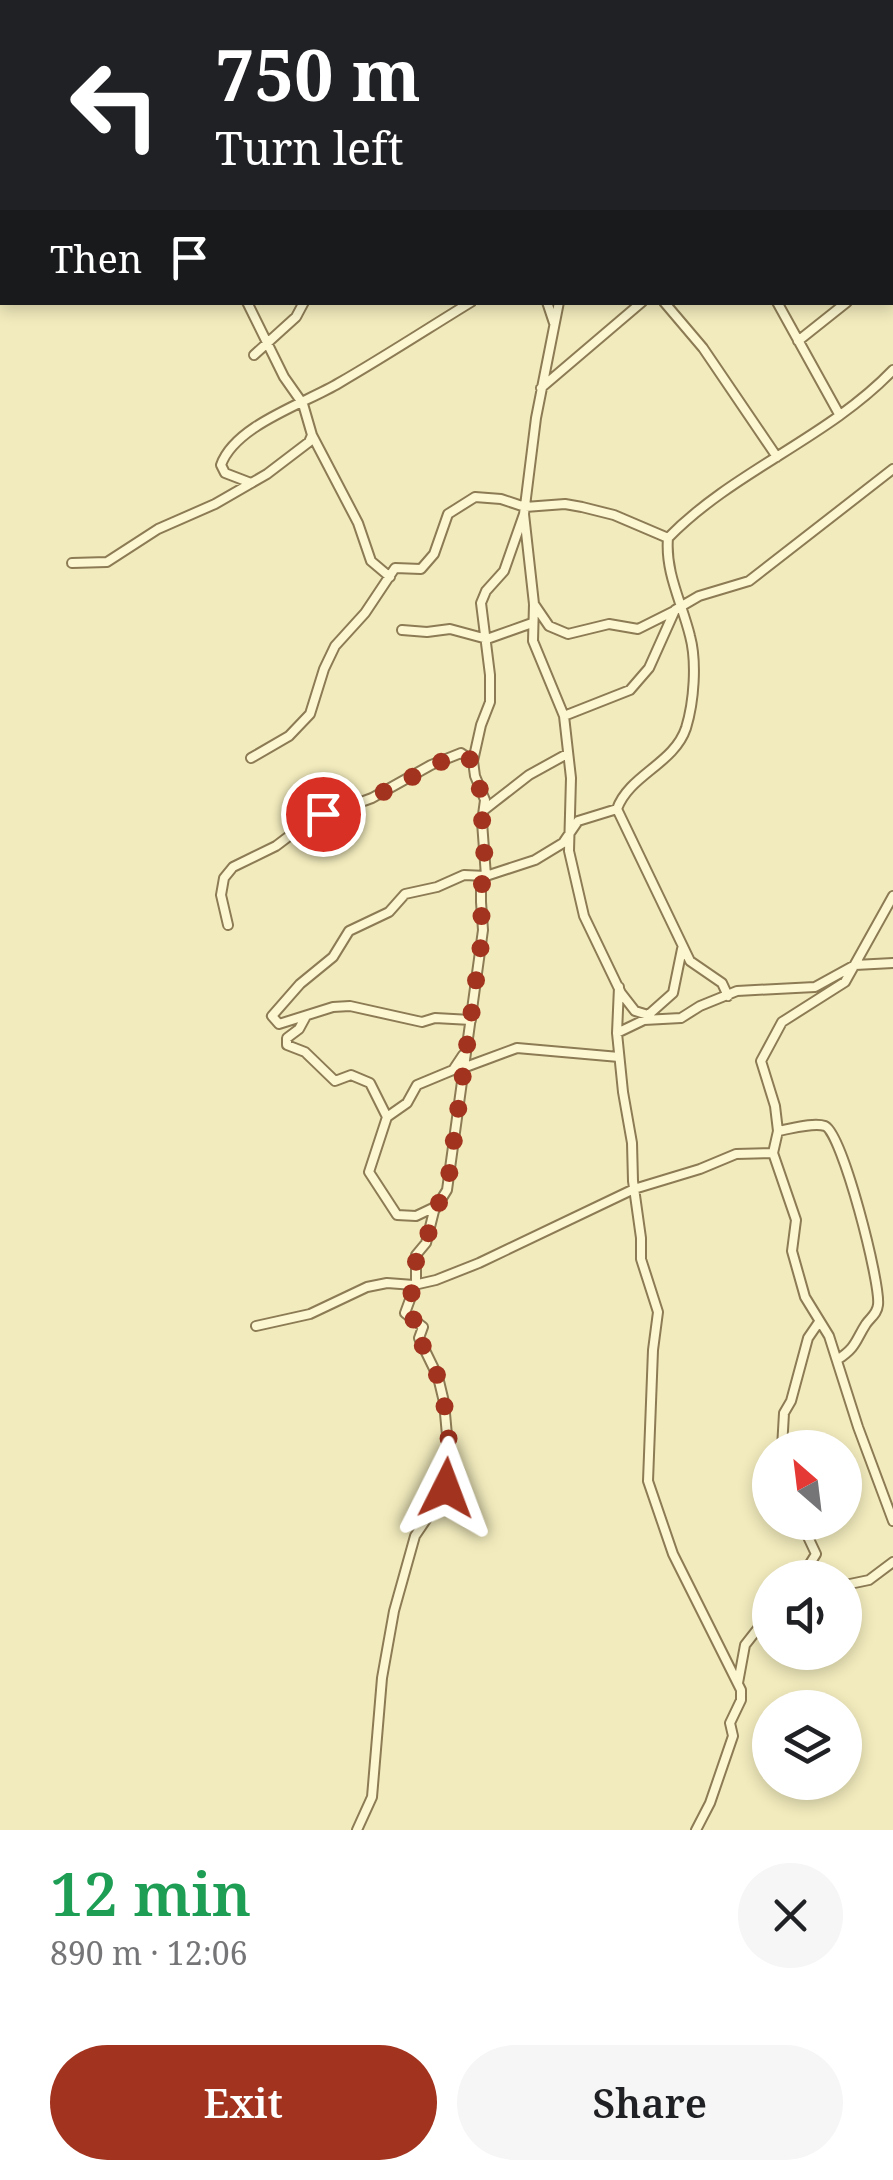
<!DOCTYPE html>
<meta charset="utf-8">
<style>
body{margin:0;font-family:"Noto Serif",serif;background:#f6f6f6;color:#202124;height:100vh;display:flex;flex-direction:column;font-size:38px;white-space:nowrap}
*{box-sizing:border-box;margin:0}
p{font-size:32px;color:#757577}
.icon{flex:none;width:55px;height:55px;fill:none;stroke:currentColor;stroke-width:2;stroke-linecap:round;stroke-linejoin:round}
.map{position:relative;height:1830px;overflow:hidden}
.sheet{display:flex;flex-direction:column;background:#fff;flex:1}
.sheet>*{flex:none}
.hud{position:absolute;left:0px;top:0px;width:895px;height:305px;box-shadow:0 5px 15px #0003;background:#202124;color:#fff;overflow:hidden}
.needle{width:65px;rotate:332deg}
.buttons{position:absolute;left:752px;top:1430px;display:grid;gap:20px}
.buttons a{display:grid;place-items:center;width:110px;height:110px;border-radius:50%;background:#fff;box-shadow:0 5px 15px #0003;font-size:50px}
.pin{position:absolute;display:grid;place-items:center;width:85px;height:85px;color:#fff;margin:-42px;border:5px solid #fff;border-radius:50%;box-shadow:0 2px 10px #0007}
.me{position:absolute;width:110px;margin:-55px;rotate:3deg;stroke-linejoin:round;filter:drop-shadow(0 0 8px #0008)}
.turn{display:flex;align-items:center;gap:35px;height:210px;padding:0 50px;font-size:45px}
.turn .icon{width:130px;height:130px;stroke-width:2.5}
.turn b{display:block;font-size:70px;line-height:85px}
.then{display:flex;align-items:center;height:95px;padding:0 50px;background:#0003;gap:20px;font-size:38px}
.round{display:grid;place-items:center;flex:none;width:105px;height:105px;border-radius:52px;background:#f6f6f6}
.overview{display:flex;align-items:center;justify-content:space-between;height:170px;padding:0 50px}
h1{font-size:60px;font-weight:600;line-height:75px;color:#1e9e55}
.button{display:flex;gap:20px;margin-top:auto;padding:20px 50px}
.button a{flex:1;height:115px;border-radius:60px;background:#a2331e;color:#fff;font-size:40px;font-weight:600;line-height:115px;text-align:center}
.button a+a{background:#f6f6f6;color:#202124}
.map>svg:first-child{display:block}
</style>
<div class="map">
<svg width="893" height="1830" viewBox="0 0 893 1830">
<rect width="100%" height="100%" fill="#f2ebbd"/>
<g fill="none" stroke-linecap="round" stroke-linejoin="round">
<g stroke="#8c7b54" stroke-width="12">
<path id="minor" d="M437,0l4,2
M161,2l5,-2
M318,2l3,-2
M452,2l8,-2
M629,2v-2
M892,80h1
M892,173h1
M0,183l2,-2
M0,194l2,6
M892,267h1
M547,302l7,21
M559,302l-23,116 -12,96 10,90 -1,37 31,75 7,62 -2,73 15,65 37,77 14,18 13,4
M664,302l39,46 74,109
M777,302l62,112
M798,341l49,-39
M254,355l42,-38 8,-15
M541,388l101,-86
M312,435l46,88 13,38 19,16
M251,483l-26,-10 -4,-8c14,-40 85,-62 118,-82 45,-26 88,-54 132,-81
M72,563l35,-1 51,-33 57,-25 52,-30 42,-32 3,-7 -9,-31 -19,-27 -37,-75
M534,604l15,22 19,8 41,-10 29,5 36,-18
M402,630l25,2 23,-3 37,10 45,-16
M564,716l66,-26 19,-22 26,-58 24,-14 50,-15 144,-112
M251,758l38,-22 21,-22 14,-45 11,-23 30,-33 30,-45 26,1 13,-15 14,-40 27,-17 26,2 24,8 40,-3 17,3 32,8 54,23
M484,810l45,-35 38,-21
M893,896l-48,86 -63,40 -21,39 14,45 3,25 -5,22 23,67 -4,31 13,46 24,39 29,91 35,94
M228,925l-7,-30 3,-17 9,-11 43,-21 33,-25 63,-23 59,-33 30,-12 12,8
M728,996l-6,-13 -32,-22 -73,-152c12,-34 57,-45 69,-81 8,-26 11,-66 4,-92 -8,-33 -25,-63 -22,-98 65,-67 160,-100 225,-168
M646,1017l27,-24 9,-44
M305,1018l-6,11 -12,9v7l18,7 30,29 16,-6 19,8 17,34
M471,1020l-36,-2 -13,4 -72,-16 -17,1 -54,17 -7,-8 28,-32 33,-27 16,-26 40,-19 16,-18 32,-7 27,-12 22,1 49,-16 28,-17 15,-22 39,-12
M617,1033l2,-46
M463,1068l54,-20 102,9
M778,1131c13,-2 35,-9 47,-5 17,6 56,158 53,179 -1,9 -7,12 -12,19 -11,17 -9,23 -29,36
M437,1206l-21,10 -19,-1 -28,-43 18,-55 20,-14 10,-18 36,-15 10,-15
M256,1326l54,-12 57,-27 20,-4 27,2 22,-5 43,-17 155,-74 66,-20 36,-15 37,-1
M782,1448l2,-35 7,-12 17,-63 11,-16
M801,1522l15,32 -15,24
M845,1585l24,-5 24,-18
M738,1683l7,-38 25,-32
M357,1830l15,-33 10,-119 12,-67 21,-75 29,-43 6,-24 -6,-67 -6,-25 -19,-39 4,-11 -18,-14 11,-30v-28l10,-12 8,-32 13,-21 36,-260 -2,-28v-16l5,-10 -4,-54 3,-22 -10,-24 -2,-15 8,-36 9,-23v-27l-9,-72 5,-12 18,-20 20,-57
M696,1830l14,-27 23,-67 -3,-13 11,-23v-10l-68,-136 -25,-73 5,-131 5,-38 -17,-53v-21l-8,-57 -1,-38 -9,-51 -6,-59 27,-13 37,-2 19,-12 37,-15 78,-4 40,-22 38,-2"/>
</g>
<use href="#minor" stroke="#fcf7d1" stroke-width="8"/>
</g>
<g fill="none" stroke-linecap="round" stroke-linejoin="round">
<path stroke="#a2331e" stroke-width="18" stroke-dasharray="0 32.4" d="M323,814l49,-16 86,-45 15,8 2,15 9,24 -2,22 4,54 -5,10 -1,16 3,28 -36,260 -13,21 -8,32 -10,12v27l-12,30 19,15 -4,11 19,39 6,25 7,56 -5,30"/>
</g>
</svg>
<div class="buttons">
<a><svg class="needle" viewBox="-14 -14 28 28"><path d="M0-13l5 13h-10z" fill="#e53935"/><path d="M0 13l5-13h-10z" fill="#757577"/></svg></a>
<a><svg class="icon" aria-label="sound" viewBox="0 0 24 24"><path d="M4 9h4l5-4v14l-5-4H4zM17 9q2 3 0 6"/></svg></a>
<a><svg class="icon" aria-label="layers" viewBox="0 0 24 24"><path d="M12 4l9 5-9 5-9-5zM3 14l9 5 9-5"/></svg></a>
</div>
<div class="pin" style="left:323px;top:814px;background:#d93025"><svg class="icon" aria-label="arrive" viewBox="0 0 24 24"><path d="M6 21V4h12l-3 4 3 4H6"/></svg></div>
<svg class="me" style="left:446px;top:1488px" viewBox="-20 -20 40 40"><path d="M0-17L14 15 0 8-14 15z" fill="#a2331e" stroke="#fff" stroke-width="4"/></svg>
<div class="hud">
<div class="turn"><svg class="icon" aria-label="left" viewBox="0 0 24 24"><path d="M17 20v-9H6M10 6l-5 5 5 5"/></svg><div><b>750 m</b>Turn left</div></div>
<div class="then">Then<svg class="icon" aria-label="arrive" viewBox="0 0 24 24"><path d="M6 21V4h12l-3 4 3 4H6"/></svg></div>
</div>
</div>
<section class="sheet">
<div class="overview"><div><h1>12 min</h1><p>890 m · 12:06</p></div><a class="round"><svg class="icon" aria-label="close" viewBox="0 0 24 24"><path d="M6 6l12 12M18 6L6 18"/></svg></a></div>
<div class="button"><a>Exit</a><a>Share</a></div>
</section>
